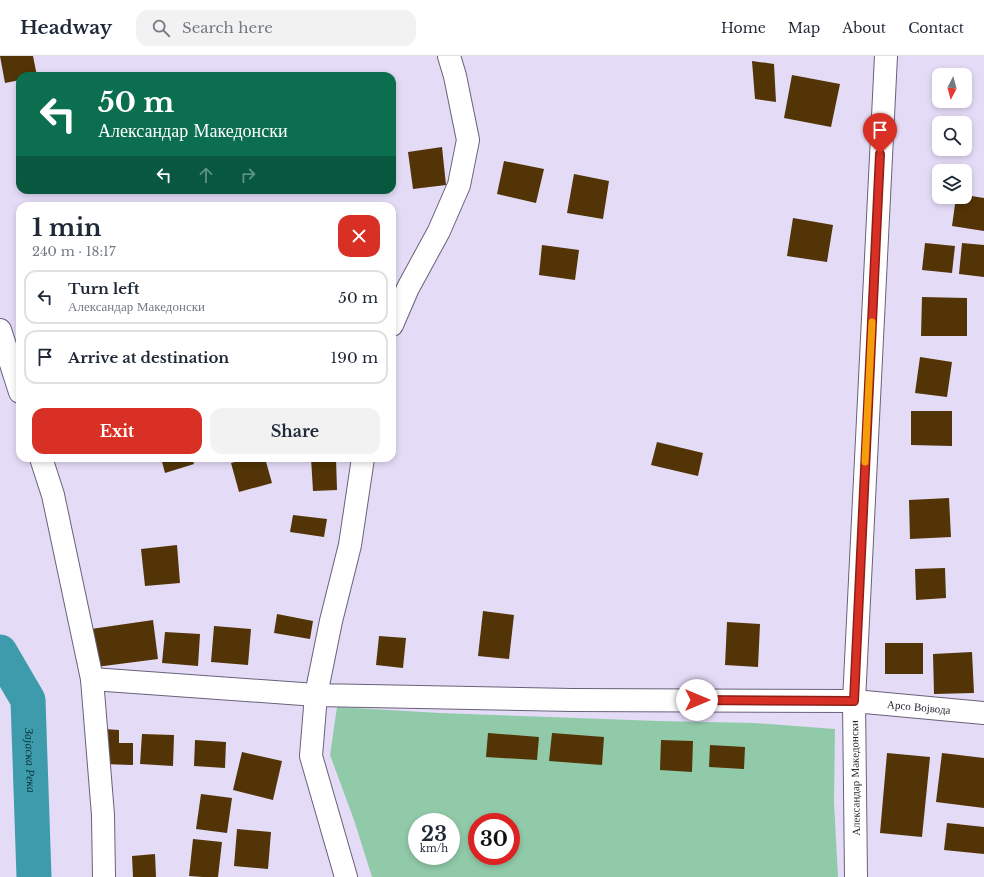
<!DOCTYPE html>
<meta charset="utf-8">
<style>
body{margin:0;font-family:"Libre Baskerville",serif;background:#f2f2f3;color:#1f2937;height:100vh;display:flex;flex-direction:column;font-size:15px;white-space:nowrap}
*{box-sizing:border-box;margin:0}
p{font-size:13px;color:#747a83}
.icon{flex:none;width:22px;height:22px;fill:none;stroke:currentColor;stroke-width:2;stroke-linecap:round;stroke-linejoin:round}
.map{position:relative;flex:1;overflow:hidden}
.side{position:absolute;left:16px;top:146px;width:380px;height:260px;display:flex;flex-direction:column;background:#fff;border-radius:12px;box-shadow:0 2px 6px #0003}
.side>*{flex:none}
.top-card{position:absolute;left:16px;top:16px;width:380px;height:122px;border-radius:12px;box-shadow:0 2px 6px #0003;background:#0b6e4f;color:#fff;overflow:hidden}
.needle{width:26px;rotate:186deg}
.fabs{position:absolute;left:932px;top:12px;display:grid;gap:8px}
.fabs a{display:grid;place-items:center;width:40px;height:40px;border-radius:8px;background:#fff;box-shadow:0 2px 6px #0003;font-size:20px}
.speed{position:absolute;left:408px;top:757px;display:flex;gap:8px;font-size:20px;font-weight:700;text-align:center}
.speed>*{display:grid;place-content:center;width:52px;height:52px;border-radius:50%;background:#fff;box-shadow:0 2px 6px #0003;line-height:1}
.speed small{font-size:10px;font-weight:400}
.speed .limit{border:6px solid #d22;background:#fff;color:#111}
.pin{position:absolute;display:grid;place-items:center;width:34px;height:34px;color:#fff;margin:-41px -17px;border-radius:50% 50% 50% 0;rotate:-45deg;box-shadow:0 0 4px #0007}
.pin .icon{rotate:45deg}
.me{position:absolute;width:44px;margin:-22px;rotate:90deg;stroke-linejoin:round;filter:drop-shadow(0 0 3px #0008)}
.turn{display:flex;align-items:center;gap:14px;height:84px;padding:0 16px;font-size:18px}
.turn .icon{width:52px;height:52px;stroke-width:2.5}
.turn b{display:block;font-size:28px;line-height:34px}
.lanes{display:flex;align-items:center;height:38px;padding:0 16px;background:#0003;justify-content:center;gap:20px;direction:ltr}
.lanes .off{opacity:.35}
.round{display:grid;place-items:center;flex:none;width:42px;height:42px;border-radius:12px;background:#f2f2f3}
.overview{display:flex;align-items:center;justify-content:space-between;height:68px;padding:0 16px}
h1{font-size:24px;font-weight:700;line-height:30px}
.cta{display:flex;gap:8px;margin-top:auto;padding:8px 16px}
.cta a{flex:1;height:46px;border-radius:12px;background:#d93025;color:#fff;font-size:16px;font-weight:700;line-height:46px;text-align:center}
.cta a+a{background:#f2f2f3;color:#1f2937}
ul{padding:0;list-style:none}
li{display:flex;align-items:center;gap:12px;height:54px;margin:0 8px 6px;padding:0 8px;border:2px solid #e0e1e3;border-radius:12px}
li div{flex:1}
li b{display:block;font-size:15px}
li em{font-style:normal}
header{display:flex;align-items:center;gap:24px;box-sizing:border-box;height:56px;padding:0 20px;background:#fff;border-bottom:1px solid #e0e1e3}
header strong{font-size:19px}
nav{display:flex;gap:22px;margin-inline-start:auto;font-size:14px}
.search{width:280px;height:36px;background:#f2f2f3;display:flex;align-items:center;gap:10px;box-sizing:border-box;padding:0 14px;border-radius:12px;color:#747a83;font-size:15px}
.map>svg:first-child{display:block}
</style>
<header>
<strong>Headway</strong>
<div class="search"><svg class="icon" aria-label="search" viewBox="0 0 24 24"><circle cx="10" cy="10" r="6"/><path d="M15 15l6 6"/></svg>Search here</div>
<nav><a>Home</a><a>Map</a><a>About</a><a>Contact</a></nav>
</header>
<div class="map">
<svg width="984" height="821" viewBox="0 0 984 821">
<rect width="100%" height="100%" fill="#e4dcf7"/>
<path fill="#91caa9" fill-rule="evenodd" d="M337,651l103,6 219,8 95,2 81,6 -1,73 4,75h-466l-18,-57 -24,-65zM417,766h34v34h-34zM477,766h34v34h-34z"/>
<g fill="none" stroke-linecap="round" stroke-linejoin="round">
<path stroke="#3e9bac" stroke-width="35" id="s1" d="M0,596l28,48 6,177"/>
</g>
<path fill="#523406" d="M0,0h33l4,20h-17v4l-15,3z
M752,5l22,3 2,38 -21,-3z
M792,19l48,9 -9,43 -47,-9z
M20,79v10h-1l-1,-9z
M442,91l4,38 -33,4 -5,-37z
M504,105l40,8 -8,34 -39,-9z
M574,118l35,7 -6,38 -36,-6z
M965,139l19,3v33l-32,-5 4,-29h9z
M793,162l40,7 -6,37 -40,-6z
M925,187l30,3 -3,27 -30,-3z
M962,187l22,2v32l-25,-3z
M542,189l37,5 -4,30 -36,-5z
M922,241l45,1v38h-46z
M920,301l32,5 -5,35 -32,-4z
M911,355h41v35l-41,-1z
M657,386l46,11 -5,23 -47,-11z
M161,402h31l2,6 -29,9z
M250,402h15l7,25 -33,9 -8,-29z
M311,402h25l1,32 -24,1z
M949,442l2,39 -41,2 -1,-39z
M293,459l34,4 -3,18 -34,-5z
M177,489l3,38 -35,3 -4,-37z
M945,512l1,30 -30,2 -1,-31z
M483,555l31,4 -5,44 -31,-3z
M277,558l36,7 -3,18 -36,-6z
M153,564l5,39 -62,8 -5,-38z
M727,566l33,2 -2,43 -33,-2z
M214,570l37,3 -3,36 -37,-3z
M165,576l35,2 -2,32 -36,-3z
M379,580l27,2 -3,30 -27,-3z
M885,587h38v31h-38z
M972,596l2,41 -40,1 -1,-40z
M104,673l15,1v13h14v22l-30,-1z
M488,677l51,4 -2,23 -51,-3z
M552,677l52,4 -2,28 -53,-4z
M142,678l32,1 -1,31 -33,-2z
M195,684l31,2 -1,26 -31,-2z
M661,684l32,1 -1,31 -32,-2z
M710,689l35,2 -1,22 -35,-2z
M242,696l40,9 -9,39 -40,-10z
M887,697l43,4 -8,80 -42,-4z
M942,697l42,5v50l-48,-6z
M201,738l31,4 -5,35 -31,-4z
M947,767l37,4v27l-40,-4z
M237,773l34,3 -3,37 -34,-3z
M193,783l29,3 -4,35h-15l-14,-1z
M155,798l1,23h-23l-1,-21z"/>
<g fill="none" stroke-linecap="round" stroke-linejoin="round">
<g stroke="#696179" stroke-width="24">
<g id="minor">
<path d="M392,269l16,-37 31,-57 20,-46 9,-45 -13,-64 -6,-20"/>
<path d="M0,274l20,62"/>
<path d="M41,402l12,37 39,184 11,136 1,62"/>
<path id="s2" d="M363,402l-13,87 -19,76 -15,74 256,5 282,1 130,12"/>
<path d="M92,623l224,16 -5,61 35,121"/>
<path d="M856,821l-2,-176 32,-645"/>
</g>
</g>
<use href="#minor" stroke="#fff" stroke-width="22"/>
</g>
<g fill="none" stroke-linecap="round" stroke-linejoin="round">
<g stroke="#8d1f18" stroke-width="10">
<path id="route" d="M697,644l157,1 26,-547"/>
</g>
<use href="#route" stroke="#d93025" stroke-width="7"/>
<path stroke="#f59e0b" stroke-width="7" d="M865,406l7,-140"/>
</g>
<g text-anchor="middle" stroke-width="4" stroke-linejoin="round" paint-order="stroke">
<g font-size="11" fill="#211e28" stroke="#fff">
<text dy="4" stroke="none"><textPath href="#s2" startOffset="845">Арсо Војвода</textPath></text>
<text transform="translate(855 722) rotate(-91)" y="4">Александар Македонски</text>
</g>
<g font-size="12" font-style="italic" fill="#07343c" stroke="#fff">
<text dy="4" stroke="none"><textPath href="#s1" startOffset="116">Зајаска Река</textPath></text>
</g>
</g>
</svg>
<div class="fabs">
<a><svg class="needle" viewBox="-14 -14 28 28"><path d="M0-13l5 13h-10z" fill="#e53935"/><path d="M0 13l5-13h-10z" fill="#747a83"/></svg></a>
<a><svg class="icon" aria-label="search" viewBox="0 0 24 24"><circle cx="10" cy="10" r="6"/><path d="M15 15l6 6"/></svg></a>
<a><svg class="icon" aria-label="layers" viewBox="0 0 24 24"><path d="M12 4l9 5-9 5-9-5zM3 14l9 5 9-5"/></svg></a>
</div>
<div class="speed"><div>23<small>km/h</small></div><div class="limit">30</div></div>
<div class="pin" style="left:880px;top:98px;background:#d93025"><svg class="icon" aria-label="arrive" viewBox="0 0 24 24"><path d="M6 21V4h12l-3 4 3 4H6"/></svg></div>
<svg class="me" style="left:697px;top:644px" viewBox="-20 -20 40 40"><circle r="19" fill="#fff"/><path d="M0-13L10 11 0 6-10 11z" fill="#d93025"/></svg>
<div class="top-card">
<div class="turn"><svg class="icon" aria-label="left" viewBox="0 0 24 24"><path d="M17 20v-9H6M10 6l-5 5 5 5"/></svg><div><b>50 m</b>Александар Македонски</div></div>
<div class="lanes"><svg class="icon" aria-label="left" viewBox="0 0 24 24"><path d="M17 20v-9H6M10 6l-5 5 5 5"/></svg><svg class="icon off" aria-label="ahead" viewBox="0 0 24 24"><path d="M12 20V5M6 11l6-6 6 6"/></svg><svg class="icon off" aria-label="right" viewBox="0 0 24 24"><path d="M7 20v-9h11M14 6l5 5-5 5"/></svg></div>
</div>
<section class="side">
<div class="overview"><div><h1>1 min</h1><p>240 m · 18:17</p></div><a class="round" style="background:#d93025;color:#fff"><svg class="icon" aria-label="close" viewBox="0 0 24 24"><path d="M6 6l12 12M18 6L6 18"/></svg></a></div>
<ul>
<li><svg class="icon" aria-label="left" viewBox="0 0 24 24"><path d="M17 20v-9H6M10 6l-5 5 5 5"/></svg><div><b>Turn left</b><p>Александар Македонски</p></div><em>50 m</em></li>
<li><svg class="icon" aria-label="arrive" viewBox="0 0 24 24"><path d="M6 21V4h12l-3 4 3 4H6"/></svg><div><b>Arrive at destination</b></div><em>190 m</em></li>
</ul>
<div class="cta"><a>Exit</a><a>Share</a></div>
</section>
</div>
